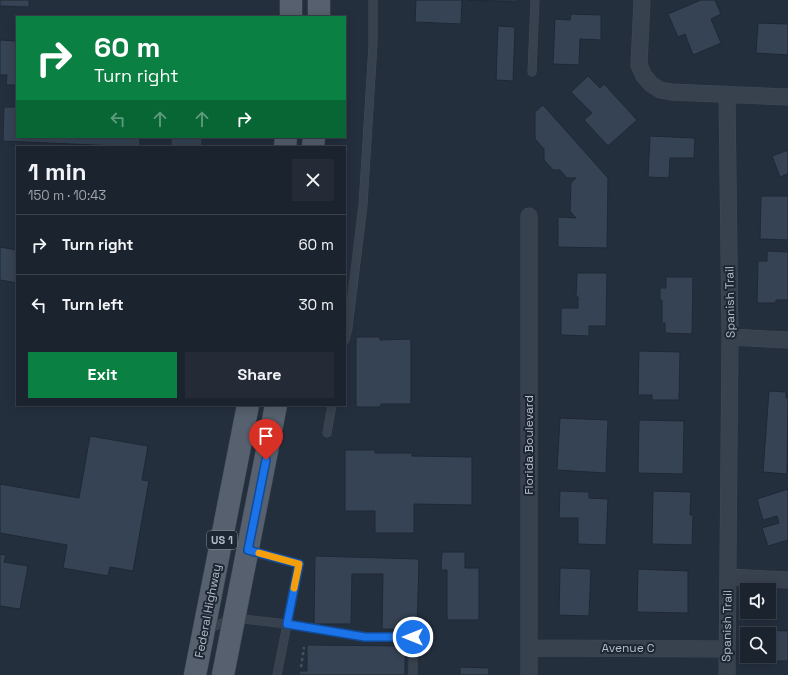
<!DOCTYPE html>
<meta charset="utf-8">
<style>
body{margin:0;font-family:"Space Grotesk",sans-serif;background:#242b36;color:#f1f3f6;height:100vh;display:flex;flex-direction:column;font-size:15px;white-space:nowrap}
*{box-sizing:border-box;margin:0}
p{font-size:13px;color:#a0a4aa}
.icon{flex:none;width:22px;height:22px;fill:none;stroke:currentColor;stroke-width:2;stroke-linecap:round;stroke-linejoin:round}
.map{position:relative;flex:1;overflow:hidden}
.panel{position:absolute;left:16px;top:146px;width:330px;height:260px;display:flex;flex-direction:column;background:#1b232e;border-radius:0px;box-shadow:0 2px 10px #0003,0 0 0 1px #39404a}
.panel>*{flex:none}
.hud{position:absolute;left:16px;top:16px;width:330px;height:122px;border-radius:0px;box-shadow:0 2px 10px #0003,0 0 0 1px #39404a;background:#0b8043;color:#fff;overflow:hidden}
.controls{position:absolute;left:740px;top:583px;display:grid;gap:8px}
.controls a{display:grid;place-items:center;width:36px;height:36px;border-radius:0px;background:#1b232e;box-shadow:0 2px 10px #0003,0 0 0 1px #39404a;font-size:20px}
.pin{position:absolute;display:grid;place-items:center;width:34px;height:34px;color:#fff;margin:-41px -17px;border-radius:50% 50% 50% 0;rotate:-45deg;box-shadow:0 0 4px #0007}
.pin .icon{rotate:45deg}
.me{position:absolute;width:44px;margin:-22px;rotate:270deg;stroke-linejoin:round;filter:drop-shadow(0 0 3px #0008)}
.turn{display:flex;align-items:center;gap:14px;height:84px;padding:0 12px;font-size:18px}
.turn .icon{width:52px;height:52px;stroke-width:2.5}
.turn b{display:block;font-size:28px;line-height:34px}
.lanes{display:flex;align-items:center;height:38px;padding:0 12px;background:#0003;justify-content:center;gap:20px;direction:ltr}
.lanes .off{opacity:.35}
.round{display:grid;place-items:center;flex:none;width:42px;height:42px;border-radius:0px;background:#242b36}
.head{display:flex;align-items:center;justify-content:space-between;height:68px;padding:0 12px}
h1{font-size:24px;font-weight:700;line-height:30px}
.button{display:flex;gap:8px;margin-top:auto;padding:8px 12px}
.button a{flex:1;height:46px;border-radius:0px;background:#0b8043;color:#fff;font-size:16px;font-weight:700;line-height:46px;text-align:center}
.button a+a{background:#242b36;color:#f1f3f6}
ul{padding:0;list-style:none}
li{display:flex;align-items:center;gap:12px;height:60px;padding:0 12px;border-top:1px solid #39404a}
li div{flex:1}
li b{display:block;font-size:15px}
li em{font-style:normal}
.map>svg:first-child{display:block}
</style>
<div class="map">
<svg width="788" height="675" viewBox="0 0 788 675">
<rect width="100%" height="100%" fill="#242f3e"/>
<path fill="#364354" stroke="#1f2835" d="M0,0h29v7l-29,-1z
M416,0h46l-1,24 -46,-2z
M467,0h51v2z
M701,0h14l6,14 -10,5 10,24 -28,12 -8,-21 -7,3 -10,-23z
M571,14l30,1v25l-21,-1 -1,26 -26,-1 2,-45 15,1z
M758,23l30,1v31l-32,-2z
M498,26l17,1 -2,54 -17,-1z
M0,40l17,1v44h-11l1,-10h-7z
M588,76l12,12 4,-4 33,36 -29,26 -24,-26 8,-7 -21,-21z
M543,105l65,73 -1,70 -49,-1v-30l18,1 -6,-7 1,-28 5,-5h-9l-7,-8h-7l-9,-10v-11l-9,-10v-27z
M4,107h13v30h123v10l-137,-6z
M650,136l45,2 -1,20h-24l-1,20 -21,-1z
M171,137h31v10h-31z
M788,150v24l-8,3 -8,-21z
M761,196h27v44l-28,-1z
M0,247l17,3v33l-17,-3z
M767,251l21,1v48h-12v3h-19l1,-42h9z
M577,273h30l-1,53h-17v10l-28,-1v-27h17v-11h-2z
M666,277h27l-1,57 -27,-1v-10h-3v-23h-2v-12h6z
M356,337h24v3l31,-1v65h-30l-1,3h-24z
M639,351l41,1 -1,48h-27v-5h-14z
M769,391l17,1v6h2l-1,76 -24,-2z
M560,418l48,2 -2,53 -49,-3z
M639,420l45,1 -1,53 -45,-1z
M90,436l58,10 -6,34 7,1 -16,90 -23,-4 -2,9 -45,-8 4,-23 -67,-12v-49l79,14z
M345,450h30v3h37v3l60,1v48l-58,-1v29h-39v-22h-30z
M788,489v51l-20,6 -6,-18 17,-5 -2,-7 -14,4 -6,-21z
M560,491l29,1v6l19,1 -2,46 -28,-1v-26h-19z
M653,491l38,1 -1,23h3l-1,30 -40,-1z
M442,552h23v16h14v52h-32v-50h-6z
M0,554l6,1 -2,7 24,4 -8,43 -20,-3z
M315,556l104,3 -2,71 -35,-1 1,-55h-31l-1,50h-37z
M560,568l31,1 -2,47 -30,-1z
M638,569l50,2v42l-51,-1z
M762,630l26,1v30h-13v-8l-6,-1v-18h-7z
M307,645l98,1v29h-106v-4h8z
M460,667l29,1v7h-29z"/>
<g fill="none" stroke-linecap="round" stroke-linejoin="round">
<g stroke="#414a57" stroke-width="9">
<path id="lane" d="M532,72l3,-72
M345,340l3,-12 15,-123 10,-160v-45
M327,433l5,-28
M249,551l50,13 -22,111
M207,629l28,-11 52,6 78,13h48v38"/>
</g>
<g stroke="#414a57" stroke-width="17">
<path id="street" d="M642,0l-3,65 5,11 7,8 9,6 11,2 117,5
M529,216v459
M730,337l58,3
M728,577l60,3
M529,648l198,1
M727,675l3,-338 -3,-243"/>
</g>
<g stroke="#414a57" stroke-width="23">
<path id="primary" d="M291,0v17
M319,17v-17
M285,147l1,-10
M313,147l1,-10
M195,675l53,-270
M223,675l53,-270"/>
</g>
<path stroke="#3f5557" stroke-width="2.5" stroke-dasharray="3 3" stroke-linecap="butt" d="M301,667l3,-20"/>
<use href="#lane" stroke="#38414e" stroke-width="8"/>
<use href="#street" stroke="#38414e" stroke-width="16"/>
<use href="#primary" stroke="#56606e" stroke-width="22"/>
</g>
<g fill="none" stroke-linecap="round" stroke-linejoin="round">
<g stroke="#114b97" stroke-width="10">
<path id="route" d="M266,460l-18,90 51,14 -12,60 78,13h48"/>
</g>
<use href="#route" stroke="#1a73e8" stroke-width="7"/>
<path stroke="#f59e0b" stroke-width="7" d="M259,553l40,11 -5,24"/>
</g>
<g text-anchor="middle" stroke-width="4" stroke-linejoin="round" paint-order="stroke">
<rect fill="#1d2633" stroke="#878f9c" stroke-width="1" x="207" y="531" width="30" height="18" rx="3"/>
<g font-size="11" font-weight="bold" fill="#b4bcc9">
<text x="222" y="544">US 1</text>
</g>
<g font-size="12" fill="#b4bcc9" stroke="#1d2633">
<text transform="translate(730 302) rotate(-91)" y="4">Spanish Trail</text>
<text transform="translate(529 445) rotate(-90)" y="4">Florida Boulevard</text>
<text transform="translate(208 611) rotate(-79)" y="4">Federal Highway</text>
<text transform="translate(727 626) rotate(-89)" y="4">Spanish Trail</text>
<text x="628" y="652">Avenue C</text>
</g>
</g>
</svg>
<div class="controls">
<a><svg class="icon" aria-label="sound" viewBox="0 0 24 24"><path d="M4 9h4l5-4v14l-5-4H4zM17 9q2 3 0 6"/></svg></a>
<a><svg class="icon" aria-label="search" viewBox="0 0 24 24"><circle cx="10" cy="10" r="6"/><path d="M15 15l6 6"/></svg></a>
</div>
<div class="pin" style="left:266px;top:460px;background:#d93025"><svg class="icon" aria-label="arrive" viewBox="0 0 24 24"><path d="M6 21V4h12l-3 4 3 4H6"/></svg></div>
<svg class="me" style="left:413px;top:637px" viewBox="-20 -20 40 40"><circle r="17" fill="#1a73e8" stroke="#fff" stroke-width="3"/><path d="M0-11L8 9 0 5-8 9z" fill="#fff"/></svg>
<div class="hud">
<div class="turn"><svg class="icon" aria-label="right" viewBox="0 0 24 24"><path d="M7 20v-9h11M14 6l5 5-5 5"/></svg><div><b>60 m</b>Turn right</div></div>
<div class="lanes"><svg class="icon off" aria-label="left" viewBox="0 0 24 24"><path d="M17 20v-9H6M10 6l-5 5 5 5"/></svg><svg class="icon off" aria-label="ahead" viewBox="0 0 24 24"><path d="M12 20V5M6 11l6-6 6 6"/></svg><svg class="icon off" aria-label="ahead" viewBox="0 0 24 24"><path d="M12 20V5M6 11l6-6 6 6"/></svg><svg class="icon" aria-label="right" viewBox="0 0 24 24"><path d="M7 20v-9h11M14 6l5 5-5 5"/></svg></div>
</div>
<section class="panel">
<div class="head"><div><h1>1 min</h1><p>150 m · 10:43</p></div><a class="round"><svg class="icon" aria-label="close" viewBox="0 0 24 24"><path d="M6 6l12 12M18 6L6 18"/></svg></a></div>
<ul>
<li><svg class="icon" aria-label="right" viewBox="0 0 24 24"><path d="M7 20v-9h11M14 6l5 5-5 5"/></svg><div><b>Turn right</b></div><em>60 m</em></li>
<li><svg class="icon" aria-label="left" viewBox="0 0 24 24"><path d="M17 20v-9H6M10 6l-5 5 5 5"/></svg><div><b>Turn left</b></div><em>30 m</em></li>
</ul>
<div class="button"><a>Exit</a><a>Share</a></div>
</section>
</div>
